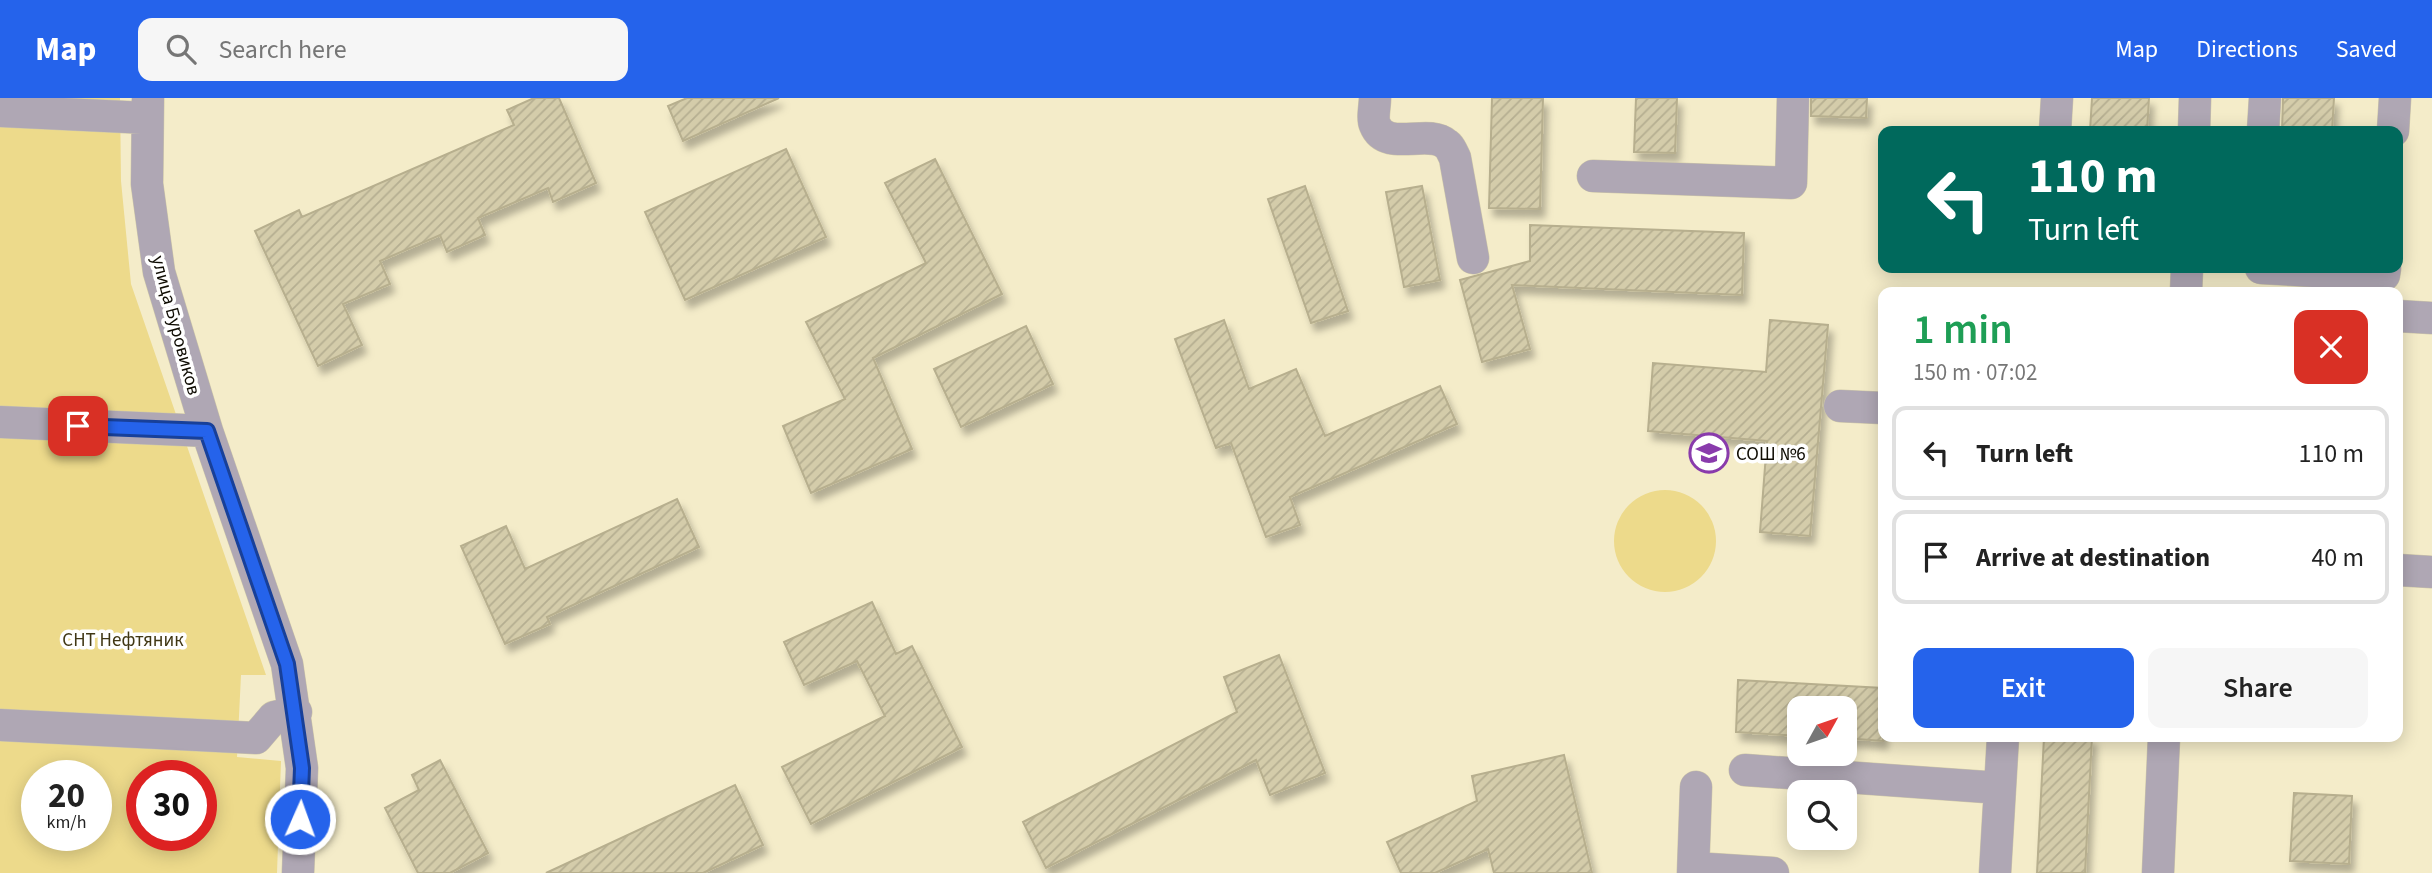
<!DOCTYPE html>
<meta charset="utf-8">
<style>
body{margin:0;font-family:"Source Sans 3",sans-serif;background:#f6f6f6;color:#222;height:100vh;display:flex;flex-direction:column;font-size:26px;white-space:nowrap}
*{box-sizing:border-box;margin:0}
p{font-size:23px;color:#767676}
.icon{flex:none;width:38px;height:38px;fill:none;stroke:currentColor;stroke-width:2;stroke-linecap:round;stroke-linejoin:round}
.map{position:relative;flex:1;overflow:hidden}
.details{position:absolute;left:1878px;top:189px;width:525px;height:455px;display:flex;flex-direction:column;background:#fff;border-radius:14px;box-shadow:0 4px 18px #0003}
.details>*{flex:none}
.hud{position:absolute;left:1878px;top:28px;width:525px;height:147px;border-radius:14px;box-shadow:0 4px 18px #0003;background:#00695c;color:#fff;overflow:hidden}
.needle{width:46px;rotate:50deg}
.buttons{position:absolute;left:1787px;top:598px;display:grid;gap:14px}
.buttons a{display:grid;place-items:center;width:70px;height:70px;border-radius:14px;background:#fff;box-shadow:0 4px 18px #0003;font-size:35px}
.speed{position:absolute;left:21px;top:662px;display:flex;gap:14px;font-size:35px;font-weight:700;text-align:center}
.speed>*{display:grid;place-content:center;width:91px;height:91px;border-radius:50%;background:#fff;box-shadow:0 4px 18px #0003;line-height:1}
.speed small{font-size:18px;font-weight:400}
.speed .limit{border:10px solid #d22;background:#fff;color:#111}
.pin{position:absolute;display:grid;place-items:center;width:60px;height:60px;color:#fff;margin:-30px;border-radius:14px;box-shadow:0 4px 10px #0006}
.me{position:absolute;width:77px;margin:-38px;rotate:2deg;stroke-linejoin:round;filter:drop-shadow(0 0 5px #0008)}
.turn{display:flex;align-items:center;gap:24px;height:147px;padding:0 35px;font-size:32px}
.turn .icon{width:91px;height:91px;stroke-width:2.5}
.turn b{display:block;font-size:49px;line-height:60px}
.round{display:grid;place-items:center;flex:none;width:74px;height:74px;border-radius:14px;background:#f6f6f6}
.summary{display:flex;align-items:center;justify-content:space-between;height:119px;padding:0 35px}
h1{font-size:42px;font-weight:600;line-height:52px;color:#1e9e55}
.action{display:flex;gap:14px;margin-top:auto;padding:14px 35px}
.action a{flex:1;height:80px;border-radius:14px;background:#2563eb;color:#fff;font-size:28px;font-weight:600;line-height:80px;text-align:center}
.action a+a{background:#f6f6f6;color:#222}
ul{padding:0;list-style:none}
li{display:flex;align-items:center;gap:21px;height:94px;margin:0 14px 10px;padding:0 21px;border:4px solid #e0e0e0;border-radius:14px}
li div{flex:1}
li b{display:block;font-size:26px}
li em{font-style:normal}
header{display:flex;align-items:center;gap:42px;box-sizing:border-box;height:98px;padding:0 35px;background:#2563eb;color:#fff}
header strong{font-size:33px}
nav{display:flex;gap:38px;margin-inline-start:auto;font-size:24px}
.search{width:490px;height:63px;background:#f6f6f6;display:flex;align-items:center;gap:18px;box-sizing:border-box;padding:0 24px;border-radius:14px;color:#767676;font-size:26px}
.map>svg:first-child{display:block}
</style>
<header>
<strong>Map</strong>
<div class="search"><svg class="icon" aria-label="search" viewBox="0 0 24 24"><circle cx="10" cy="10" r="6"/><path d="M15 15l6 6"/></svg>Search here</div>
<nav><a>Map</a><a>Directions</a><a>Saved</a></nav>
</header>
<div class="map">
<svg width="2432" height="775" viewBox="0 0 2432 775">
<defs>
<pattern id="building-hatch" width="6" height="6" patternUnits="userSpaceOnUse" patternTransform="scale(1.75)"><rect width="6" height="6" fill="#d4ccaa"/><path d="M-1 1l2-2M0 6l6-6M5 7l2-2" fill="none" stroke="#b5ae91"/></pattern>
<filter id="shadow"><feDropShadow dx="4.5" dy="8" stdDeviation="3.5" flood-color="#0004"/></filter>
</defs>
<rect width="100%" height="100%" fill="#f4ecc9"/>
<path fill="#edda8b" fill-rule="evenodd" d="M0,0h120l1,83 10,103 135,391h-25l-4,82 44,4 -4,112h-277zM37,677h59v60h-59zM142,677h59v60h-59z
M1614 443a51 51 0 1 1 102 0a51 51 0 1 1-102 0Z"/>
<path fill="url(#building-hatch)" stroke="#b7af8e" stroke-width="2" filter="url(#shadow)" d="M534,0h25l37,85 -43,19 -5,-14 -70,30 7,17 -38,17 -7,-17 -60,26 10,23 -47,20 19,41 -44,21 -63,-135 44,-21 3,7 212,-92 -7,-15z
M687,0h92l-96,43 -15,-35z
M1492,0h51l-3,111 -51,-1z
M1636,0h41l-2,55 -41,-1z
M1811,0h56l-1,20 -55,-2z
M2092,0h57l-2,33h-57z
M2283,0h51l-2,33h-50z
M786,51l40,88 -141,63 -40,-88z
M935,61l67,135 -129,64 39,91 -101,44 -28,-67 62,-27 -39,-77 120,-59 -41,-80z
M1305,88l43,125 -37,12 -43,-124z
M1422,88l18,94 -36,7 -18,-95z
M1530,127l214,8 -2,62 -230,-10 18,64 -48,13 -22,-82 70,-19z
M1224,222l25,69 47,-20 29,67 115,-50 17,38 -167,73 10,28 -34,12 -35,-94 -15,5 -41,-109z
M1770,222l58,5 -18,211 -50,-4 7,-91 -119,-10 5,-68 113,9z
M1026,228l27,58 -92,43 -27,-58z
M677,401l22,48 -152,70 3,7 -45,20 -44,-98 45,-20 19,43z
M872,504l24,52 16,-8 50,101 -151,77 -29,-57 103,-51 -28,-55 -53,24 -20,-43z
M1279,557l46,118 -55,22 -14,-35 -210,108 -23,-46 214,-110 -13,-35z
M1738,582l145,8v53l-39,-3v-29h-45v27l-63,-4z
M2044,639h48l-7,136h-48z
M1564,657l28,118h-98l-6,-24 -53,24h-34l-14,-31 90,-41 -5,-25z
M440,662l48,93 -38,20h-32l-33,-65 34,-18 -7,-15z
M735,687l28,60 -60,28h-157z
M2294,695l58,3 -3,68 -59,-3z"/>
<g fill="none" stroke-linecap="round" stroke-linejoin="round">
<g stroke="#cfc8a9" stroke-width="33">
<path id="minor" d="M148,0l-1,86 12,88 48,159 80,233 15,104 -4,105
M1375,0c0,8 -3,20 0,27 11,28 53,3 71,19 4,2 7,10 9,14l18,100
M0,13l147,7
M2055,33l2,-33
M2194,33l1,-33
M2263,33l2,-33
M2393,33l2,-33
M1593,78l198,7 2,-85
M2261,170l123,7 1,-7
M2186,194l1,-24
M2398,218l34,2
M1840,308l43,2
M0,324l207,9
M2398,472l34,2
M0,627l256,13 18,-21 22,-5
M1745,672l255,18
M1694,770l79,5
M1693,775l3,-86
M1995,775l8,-136
M2158,775l6,-136"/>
</g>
<use href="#minor" stroke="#afa7b4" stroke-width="32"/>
</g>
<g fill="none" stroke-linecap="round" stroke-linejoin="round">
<g stroke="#184099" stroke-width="18">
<path id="route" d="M78,328l129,5 80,233 15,104 -2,51"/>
</g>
<use href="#route" stroke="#2563eb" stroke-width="12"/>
</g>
<defs>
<g id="school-ring" transform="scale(2.0125)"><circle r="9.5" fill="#fff" stroke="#893bac" stroke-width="1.5"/><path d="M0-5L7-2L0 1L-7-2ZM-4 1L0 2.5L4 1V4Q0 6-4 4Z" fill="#893bac"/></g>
</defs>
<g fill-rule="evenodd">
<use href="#school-ring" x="1709" y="355"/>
</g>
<g text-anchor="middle" stroke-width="7" stroke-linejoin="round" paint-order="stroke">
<g font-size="19" fill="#0f0c03" stroke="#fff">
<text transform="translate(177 227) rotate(75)" y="7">улица Буровиков</text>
</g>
<g font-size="19" fill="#0f0c03" stroke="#fff" text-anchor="start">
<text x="1736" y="362">СОШ №6</text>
</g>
<g font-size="19" fill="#403714" stroke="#fff">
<text x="123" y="548">СНТ Нефтяник</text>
</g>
</g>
</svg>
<div class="buttons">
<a><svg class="needle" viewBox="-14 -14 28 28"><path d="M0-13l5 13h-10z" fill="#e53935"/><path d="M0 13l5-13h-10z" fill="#767676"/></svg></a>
<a><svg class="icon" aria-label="search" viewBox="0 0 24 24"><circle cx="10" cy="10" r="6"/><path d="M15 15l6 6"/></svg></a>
</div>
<div class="speed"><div>20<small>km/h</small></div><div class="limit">30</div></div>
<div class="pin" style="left:78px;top:328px;background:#d93025"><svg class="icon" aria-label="arrive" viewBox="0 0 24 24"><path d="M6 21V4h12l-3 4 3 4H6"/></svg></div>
<svg class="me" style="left:300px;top:721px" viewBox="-20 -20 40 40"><circle r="17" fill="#2563eb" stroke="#fff" stroke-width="3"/><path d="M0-11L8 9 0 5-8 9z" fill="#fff"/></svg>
<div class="hud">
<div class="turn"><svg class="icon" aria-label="left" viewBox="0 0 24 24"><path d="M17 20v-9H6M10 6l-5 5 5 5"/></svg><div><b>110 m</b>Turn left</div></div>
</div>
<section class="details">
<div class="summary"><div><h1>1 min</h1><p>150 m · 07:02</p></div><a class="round" style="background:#d93025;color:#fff"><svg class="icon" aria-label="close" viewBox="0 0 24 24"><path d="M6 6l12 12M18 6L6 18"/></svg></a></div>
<ul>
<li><svg class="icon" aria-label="left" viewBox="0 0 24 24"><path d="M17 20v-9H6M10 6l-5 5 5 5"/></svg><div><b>Turn left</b></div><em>110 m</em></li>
<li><svg class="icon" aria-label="arrive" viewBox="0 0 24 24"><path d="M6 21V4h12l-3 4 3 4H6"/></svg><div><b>Arrive at destination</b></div><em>40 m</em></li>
</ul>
<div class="action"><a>Exit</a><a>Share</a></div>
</section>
</div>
